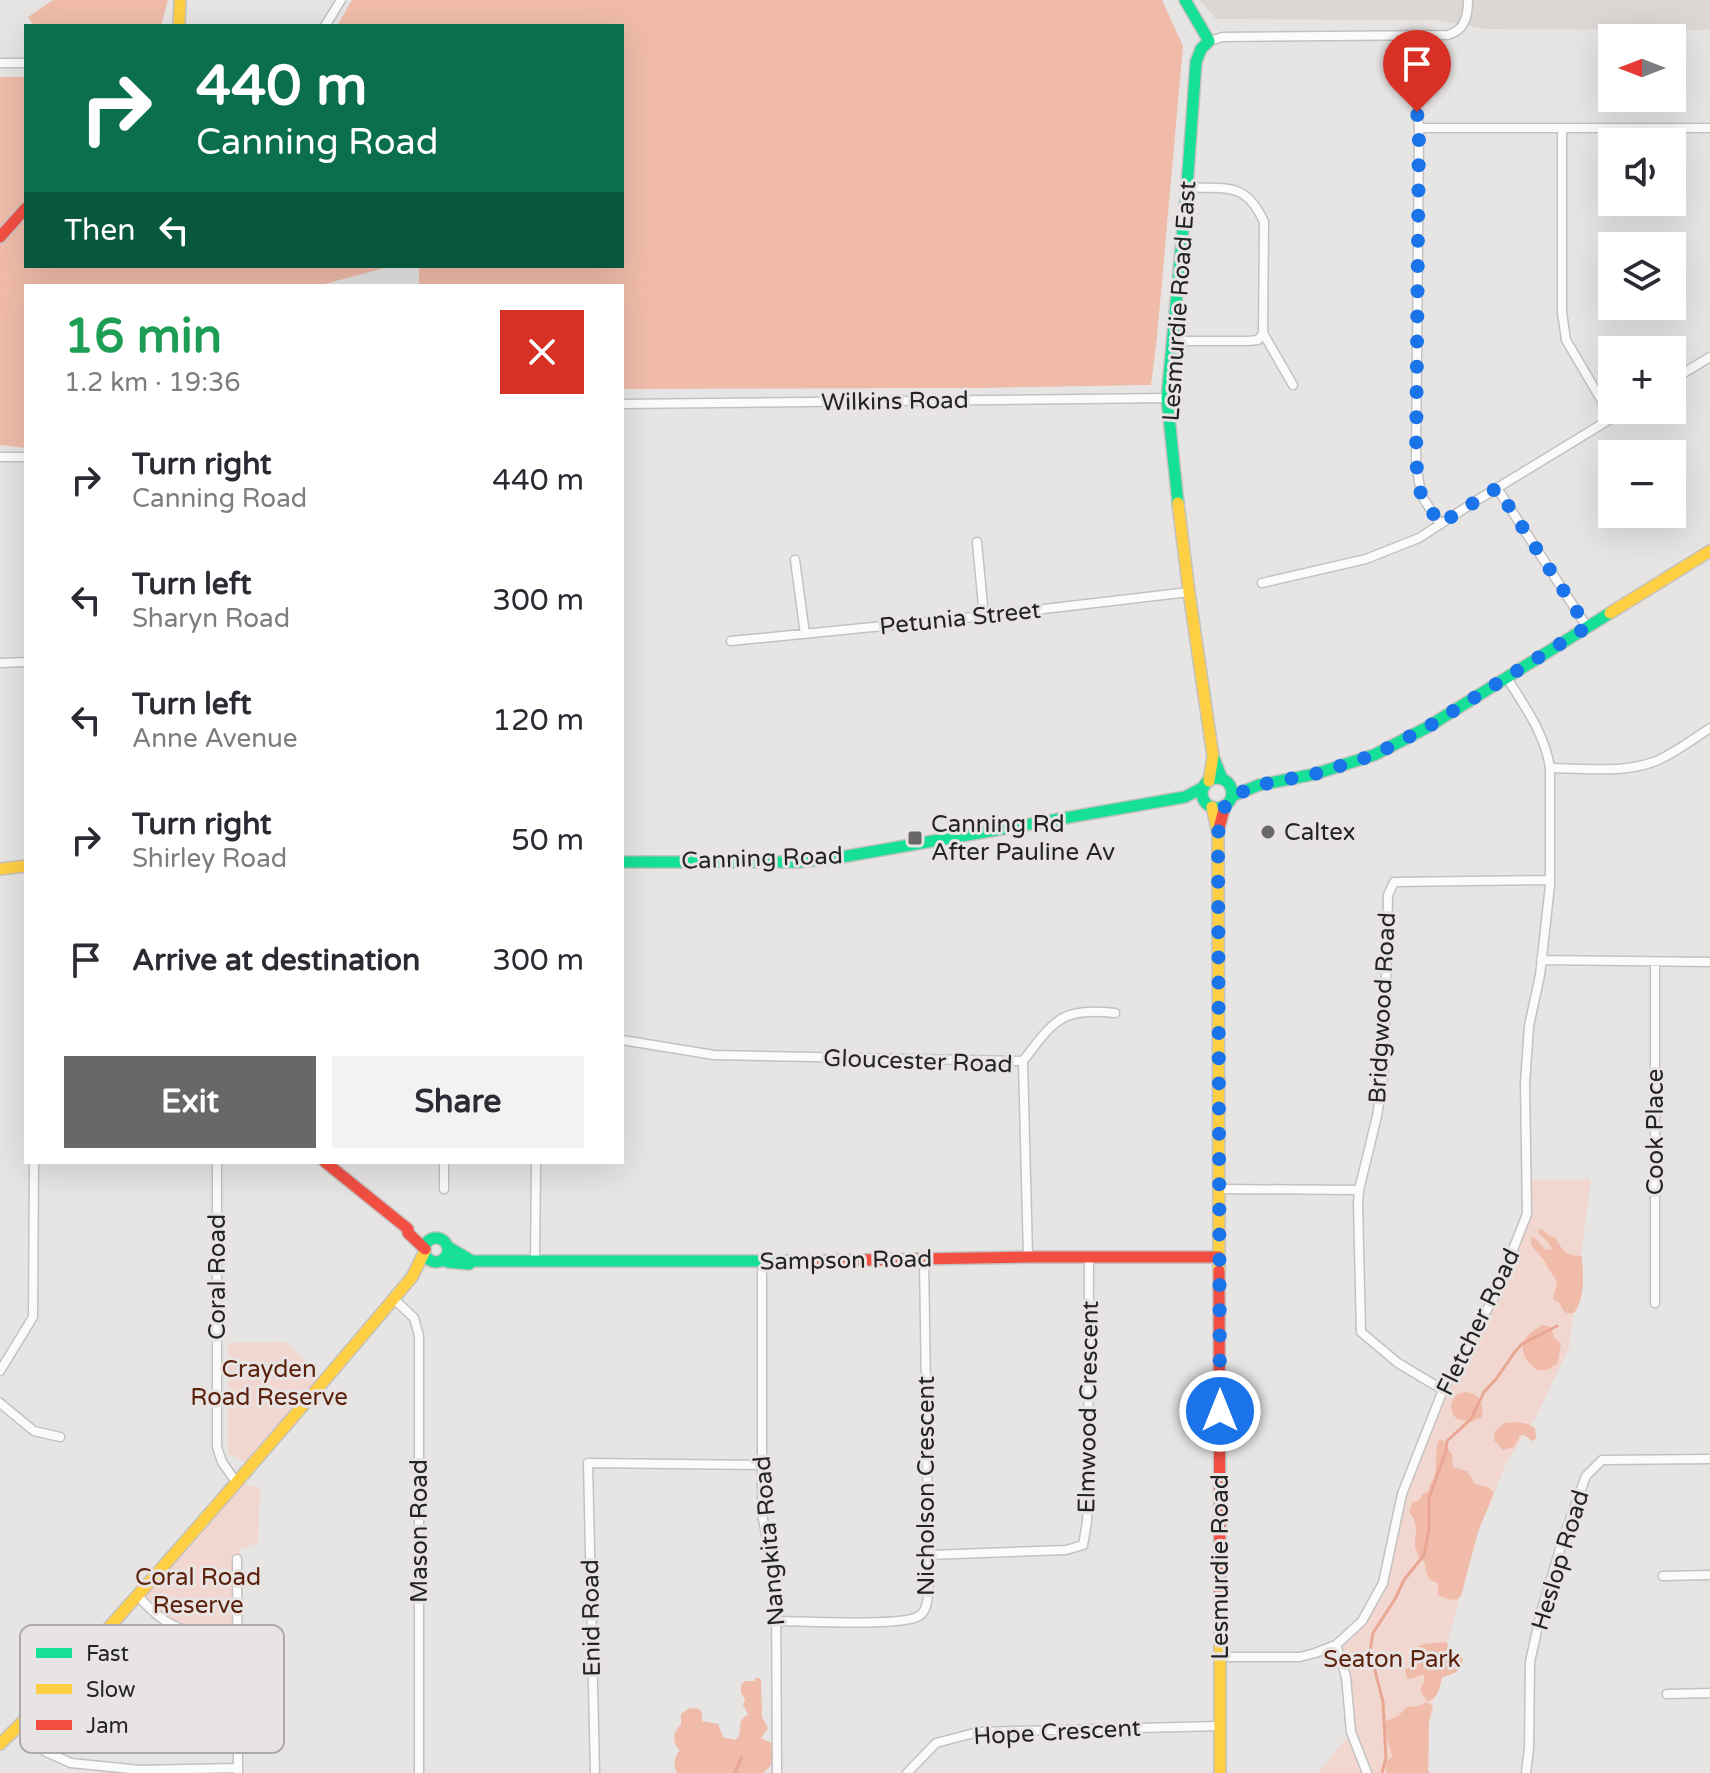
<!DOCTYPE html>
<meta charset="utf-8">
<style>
body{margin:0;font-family:"Varela Round",sans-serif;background:#f2f2f3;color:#2b2b33;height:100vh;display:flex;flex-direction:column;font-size:30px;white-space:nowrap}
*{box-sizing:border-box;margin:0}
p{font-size:26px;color:#7c7c81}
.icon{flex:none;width:44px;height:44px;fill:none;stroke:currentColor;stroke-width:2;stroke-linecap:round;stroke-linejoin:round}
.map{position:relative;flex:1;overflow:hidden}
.drawer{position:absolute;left:24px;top:284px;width:600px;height:880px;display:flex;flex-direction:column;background:#fff;border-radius:0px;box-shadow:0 8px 32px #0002}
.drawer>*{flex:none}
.top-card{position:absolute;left:24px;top:24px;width:600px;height:244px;border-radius:0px;box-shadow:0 8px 32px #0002;background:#0b6e4f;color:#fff;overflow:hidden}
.needle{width:52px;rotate:270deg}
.fabs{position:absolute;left:1598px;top:24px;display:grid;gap:16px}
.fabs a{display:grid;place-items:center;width:88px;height:88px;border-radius:0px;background:#fff;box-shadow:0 8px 32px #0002;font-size:40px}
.pin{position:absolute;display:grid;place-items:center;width:68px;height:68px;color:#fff;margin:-82px -34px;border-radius:50% 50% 50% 0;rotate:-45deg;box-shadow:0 0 8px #0007}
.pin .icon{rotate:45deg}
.me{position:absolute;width:88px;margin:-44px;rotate:0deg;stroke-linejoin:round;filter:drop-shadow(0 0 6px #0008)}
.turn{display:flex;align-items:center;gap:28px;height:168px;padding:0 40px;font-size:36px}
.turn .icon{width:104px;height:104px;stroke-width:2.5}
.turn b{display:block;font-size:56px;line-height:68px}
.then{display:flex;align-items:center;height:76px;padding:0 40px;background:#0003;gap:16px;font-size:30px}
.round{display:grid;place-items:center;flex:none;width:84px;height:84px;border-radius:0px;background:#f2f2f3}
.head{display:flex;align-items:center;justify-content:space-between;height:136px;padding:0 40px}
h1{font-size:48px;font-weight:700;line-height:60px;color:#1e9e55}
.cta{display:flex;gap:16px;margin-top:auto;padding:16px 40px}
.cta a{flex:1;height:92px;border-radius:0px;background:#696867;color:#fff;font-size:32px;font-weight:700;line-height:92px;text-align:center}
.cta a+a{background:#f2f2f3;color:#2b2b33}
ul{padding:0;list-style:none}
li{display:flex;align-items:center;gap:24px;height:120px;padding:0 40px}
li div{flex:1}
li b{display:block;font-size:30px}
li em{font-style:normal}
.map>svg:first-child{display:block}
</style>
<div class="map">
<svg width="1710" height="1773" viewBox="0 0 1710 1773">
<rect width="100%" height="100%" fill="#e7e5e4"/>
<path fill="#dcd6d4" d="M1200,0h510v30l-224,-1 -52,-9 -218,-1z"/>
<path fill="#f1d7cf" d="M1591,1179l-22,169 -32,67 -31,49 -28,68 -39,140 -10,50v45l-5,6h-106l33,-41 -5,-55 -10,-32 26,-24 21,-38 19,-89 41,-104 53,-97 31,-79 -1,-34z
M286,1342l37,36 -71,86 -24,-10v-111z
M236,1482l24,6 -2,55 -18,6 -2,83 -65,-6 -35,-30z"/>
<path fill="#f0bba9" d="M53,0h115l-7,26h-127l-6,-9z
M352,0h810l21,46 -26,291 -6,48 -171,3 -358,1v-103h-203v-20h203v-240h-285z
M0,77h26v189h366l-75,20h-291v162l-26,-3z
M1541,1229l9,7 5,1c4,7 8,16 17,18 3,1 7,0 10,1 1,20 4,40 -8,57 -9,2 -12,-3 -14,-10l-7,-4 4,-17 -14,-23 -12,-14v-7l3,-1 11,12 7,1 -4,-8 -10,-9v-3z
M1543,1325l8,2 3,11 7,5 -3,20 -11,7h-10c-22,-17 -18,-33 6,-45z
M1465,1392c14,1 19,11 17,25l-12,5 -13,-3c-10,-9 -7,-25 8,-27z
M1517,1422l11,2 7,4 1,11 -4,2 -8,-6h-4l-6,12 -11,3 -9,-10 1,-9 10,-8z
M1439,1440h4l9,15 1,12 14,4 8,13 13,3 6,6 -16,39 -17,64 -5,4 -9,-1 -9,-4v-12c-13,-3 -11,-12 -14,-22 -16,-12 -5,-23 -9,-38 -1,-5 -4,-8 -6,-12l4,-9 6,-1 3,-6 7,-4c0,-5 3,-9 5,-14 4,-11 0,-24 5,-37z
M1446,1642l2,3v11h13l2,4c-3,13 -10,14 -21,17 -2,9 -3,21 -14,24l-2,-1 -6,-10 4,-8v-8l-14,5 -3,-1 -2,-8 8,-5v-10l4,-9 7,-2z
M755,1678h4l2,2 1,37 6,11 -7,10 14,7c0,12 -1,20 -12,28h-86c-4,-8 -3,-16 3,-23 -8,-6 -8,-19 1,-25v-11l9,-6 9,1 3,3v9l16,3 5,13 12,3 4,-4 2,-16 7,-6 -5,-9 2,-6 -4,-6v-8l4,-4h10z
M1426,1702l7,4 -4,16 -1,48 2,3h-44v-11l7,-6c-4,-5 -8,-28 -7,-35l12,-5 9,-9 12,-1z"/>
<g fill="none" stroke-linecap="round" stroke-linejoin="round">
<path stroke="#e9a791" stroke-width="3" d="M735,1773l6,-15
M1382,1773l4,-15 -3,-56 -13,-51 3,-18 22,-34 9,-19 20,-25 5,-26v-31l17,-47 1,-10 24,-22 13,-27 13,-14 17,-25 8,-9 35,-18"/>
<g stroke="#c3c2c1" stroke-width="11">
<path id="street" d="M325,26l16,-26
M1209,41l14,-4 225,-2c17,-5 20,-19 20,-35
M0,63h26
M1417,112l2,16 -3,334 5,33 19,29
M1419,128h291
M1562,128v184l4,28 46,78
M1187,187c39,3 58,-7 77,35l-1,111
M1172,341h76l10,-1 5,-7 30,52
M1672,380l38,-23
M622,404l545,-6
M0,457h26
M1497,488l90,139
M977,542l7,74
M795,560l10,74
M1262,583l104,-24 53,-21 60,-39 146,-89
M731,641l253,-25 205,-24
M0,663l26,-1
M1550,768c34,0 74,6 106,-7 19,-8 37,-22 54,-33
M1541,960l169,2
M1655,962v341
M622,1040l92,15 309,6 5,196
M1023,1061c31,-40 37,-54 92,-48
M217,1162v285l5,15 14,20
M444,1162v27
M1219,1189l140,1
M535,1261l1,-99
M762,1262v252l14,70 1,189
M394,1299l20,19 5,18v437
M0,1371l33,-54 1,-155
M1443,1390l-45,-27 -37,-31 -3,-128 1,-14 18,-74 7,-44 4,-177 6,-13 156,-2
M0,1403l34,28 26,6
M929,1555l137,-5 17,-5 4,-23 1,-28 1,-237
M237,1559l1,213
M1663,1576l47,-1
M138,1596c36,40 49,36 100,36
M777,1621c25,0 125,6 142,-5 10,-6 9,-24 10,-34l-5,-323
M1336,1645l10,32 5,55 16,41
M1220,1657h80l15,-4 21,-8 26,-24 21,-38 19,-89 41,-104 53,-97 31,-79 -2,-131 4,-57 11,-51 10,-90v-117c-5,-34 -25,-61 -43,-90
M1667,1694l43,-1
M19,1726l10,12 17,14 25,11 69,7 98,-2
M595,1773l-7,-310 173,2
M907,1773l29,-30 42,-11 242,-6
M1526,1773l3,-25 1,-86 11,-50 23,-76 22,-60 16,-16 108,-1"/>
</g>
<g stroke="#c3c2c1" stroke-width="14">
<path id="fast" d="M1178,503l-11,-105 20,-211 9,-125 5,-13 8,-8 -24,-41
M1213,756l9,23
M1202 793a15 15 0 1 1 30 0a15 15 0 1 1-30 0Z
M1232,796l27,-11 56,-11 59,-19 52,-27 184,-115
M622,862h175l39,-4 349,-61 19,-10
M424 1250a12 12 0 1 1 24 0a12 12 0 1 1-24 0Z
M448,1247l24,14
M443,1259l5,3 21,2 3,-3h332"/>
</g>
<g stroke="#c3c2c1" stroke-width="14">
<path id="slow" d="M179,26l1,-26
M1178,503l11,89 24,164 -4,25
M1610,613l100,-62
M1212,807l6,26 1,438
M0,869l26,-3
M1220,1603v170
M0,1744c52,-49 97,-104 145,-157 90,-102 179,-205 267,-310l13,-26"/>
</g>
<g stroke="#c3c2c1" stroke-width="14">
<path id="jam" d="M0,237l26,-29
M1219,828l6,-22
M325,1162l83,67v4l17,16
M804,1261l224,-4h191
M1219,1271l1,332"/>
</g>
<use href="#street" stroke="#fbfbfb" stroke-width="8"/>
<use href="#fast" stroke="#16e098" stroke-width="11"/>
<use href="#slow" stroke="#ffcf43" stroke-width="11"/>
<use href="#jam" stroke="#f24e42" stroke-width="11"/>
</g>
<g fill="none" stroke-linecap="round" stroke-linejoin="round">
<path stroke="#1a73e8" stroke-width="14" stroke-dasharray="0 25.2" d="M1220,1411l-2,-578 7,-27 7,-10 27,-11 56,-11 59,-19 52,-27 161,-101 -90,-139 -57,36 -19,-29 -5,-33 3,-334 -2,-16"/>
</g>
<g fill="#696867" stroke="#e8e4e3" stroke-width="3">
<circle cx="1268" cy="832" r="8"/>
<rect x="907" y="830" width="16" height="16" rx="4"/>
</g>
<g text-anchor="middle" stroke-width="6" stroke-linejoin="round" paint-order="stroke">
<g font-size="24" fill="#252424" stroke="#e8e4e3">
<text transform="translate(1179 301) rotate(-86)" y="8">Lesmurdie Road East</text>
<text transform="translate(895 401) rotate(-1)" y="8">Wilkins Road</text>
<text transform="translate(960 618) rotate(-6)" y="8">Petunia Street</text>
<text transform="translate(762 858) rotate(-2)" y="8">Canning Road</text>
<text transform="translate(1382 1008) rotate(-87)" y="8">Bridgwood Road</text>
<text transform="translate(918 1061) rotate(2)" y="8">Gloucester Road</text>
<text transform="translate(1655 1132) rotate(-90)" y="8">Cook Place</text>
<text transform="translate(846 1260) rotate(-1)" y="8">Sampson Road</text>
<text transform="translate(217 1277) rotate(-90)" y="8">Coral Road</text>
<text transform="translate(1478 1322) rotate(-64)" y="8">Fletcher Road</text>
<text transform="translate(1088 1407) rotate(-89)" y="8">Elmwood Crescent</text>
<text transform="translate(926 1486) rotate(-90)" y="8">Nicholson Crescent</text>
<text transform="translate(419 1531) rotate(-90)" y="8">Mason Road</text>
<text transform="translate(769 1541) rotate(-95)" y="8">Nangkita Road</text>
<text transform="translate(1560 1560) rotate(-73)" y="8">Heslop Road</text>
<text transform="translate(1220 1567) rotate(-90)" y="8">Lesmurdie Road</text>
<text transform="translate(591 1618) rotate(-91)" y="8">Enid Road</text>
<text transform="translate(1057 1732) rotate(-3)" y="8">Hope Crescent</text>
</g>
<g font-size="24" fill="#252424" stroke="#e8e4e3" text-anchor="start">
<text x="931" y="832">Canning Rd<tspan x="931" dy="28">After Pauline Av</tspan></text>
<text x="1284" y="840">Caltex</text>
</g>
<g font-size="24" fill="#5c220d" stroke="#e8e4e3">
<text x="269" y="1377">Crayden<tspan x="269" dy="28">Road Reserve</tspan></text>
<text x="198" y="1585">Coral Road<tspan x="198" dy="28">Reserve</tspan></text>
<text x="1392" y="1667">Seaton Park</text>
</g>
</g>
<rect x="20" y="1625" width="264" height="128" rx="12" fill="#e8e4e3" stroke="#aeaaaa" stroke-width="2"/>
<rect x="36" y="1648" width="36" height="10" fill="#16e098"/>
<rect x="36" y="1684" width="36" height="10" fill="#ffcf43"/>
<rect x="36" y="1720" width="36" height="10" fill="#f24e42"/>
<g font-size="22" fill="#252424">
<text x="86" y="1661">Fast</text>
<text x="86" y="1697">Slow</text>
<text x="86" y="1733">Jam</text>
</g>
</svg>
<div class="fabs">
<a><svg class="needle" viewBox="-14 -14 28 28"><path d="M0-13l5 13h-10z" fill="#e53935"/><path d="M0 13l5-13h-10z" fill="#7c7c81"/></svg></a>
<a><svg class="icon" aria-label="sound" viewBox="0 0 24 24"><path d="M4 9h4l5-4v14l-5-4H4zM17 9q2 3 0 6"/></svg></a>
<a><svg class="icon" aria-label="layers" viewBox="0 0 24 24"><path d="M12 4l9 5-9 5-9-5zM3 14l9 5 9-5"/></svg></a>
<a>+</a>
<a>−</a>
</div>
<div class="pin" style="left:1417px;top:112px;background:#d93025"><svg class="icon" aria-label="arrive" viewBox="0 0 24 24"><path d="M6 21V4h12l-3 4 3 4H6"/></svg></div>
<svg class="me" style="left:1220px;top:1411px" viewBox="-20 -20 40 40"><circle r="17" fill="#1a73e8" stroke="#fff" stroke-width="3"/><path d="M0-11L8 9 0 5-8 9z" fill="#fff"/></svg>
<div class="top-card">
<div class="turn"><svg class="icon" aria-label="right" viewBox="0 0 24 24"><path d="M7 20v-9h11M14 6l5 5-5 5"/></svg><div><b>440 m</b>Canning Road</div></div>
<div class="then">Then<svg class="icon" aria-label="left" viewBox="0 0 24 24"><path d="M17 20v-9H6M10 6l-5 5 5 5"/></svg></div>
</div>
<section class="drawer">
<div class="head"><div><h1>16 min</h1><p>1.2 km · 19:36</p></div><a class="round" style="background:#d93025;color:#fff"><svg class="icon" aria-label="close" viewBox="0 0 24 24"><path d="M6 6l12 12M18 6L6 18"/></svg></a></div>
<ul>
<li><svg class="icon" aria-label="right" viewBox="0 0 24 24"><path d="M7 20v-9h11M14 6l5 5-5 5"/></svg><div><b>Turn right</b><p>Canning Road</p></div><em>440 m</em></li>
<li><svg class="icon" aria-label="left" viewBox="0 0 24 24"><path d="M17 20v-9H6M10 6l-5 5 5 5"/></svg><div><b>Turn left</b><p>Sharyn Road</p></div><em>300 m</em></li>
<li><svg class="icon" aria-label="left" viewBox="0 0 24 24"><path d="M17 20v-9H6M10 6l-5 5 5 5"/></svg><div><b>Turn left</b><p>Anne Avenue</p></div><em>120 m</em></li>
<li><svg class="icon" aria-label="right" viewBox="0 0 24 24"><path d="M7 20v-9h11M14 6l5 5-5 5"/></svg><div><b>Turn right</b><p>Shirley Road</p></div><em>50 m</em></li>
<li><svg class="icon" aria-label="arrive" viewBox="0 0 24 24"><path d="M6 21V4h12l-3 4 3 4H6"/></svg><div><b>Arrive at destination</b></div><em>300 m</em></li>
</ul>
<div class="cta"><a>Exit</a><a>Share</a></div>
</section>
</div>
